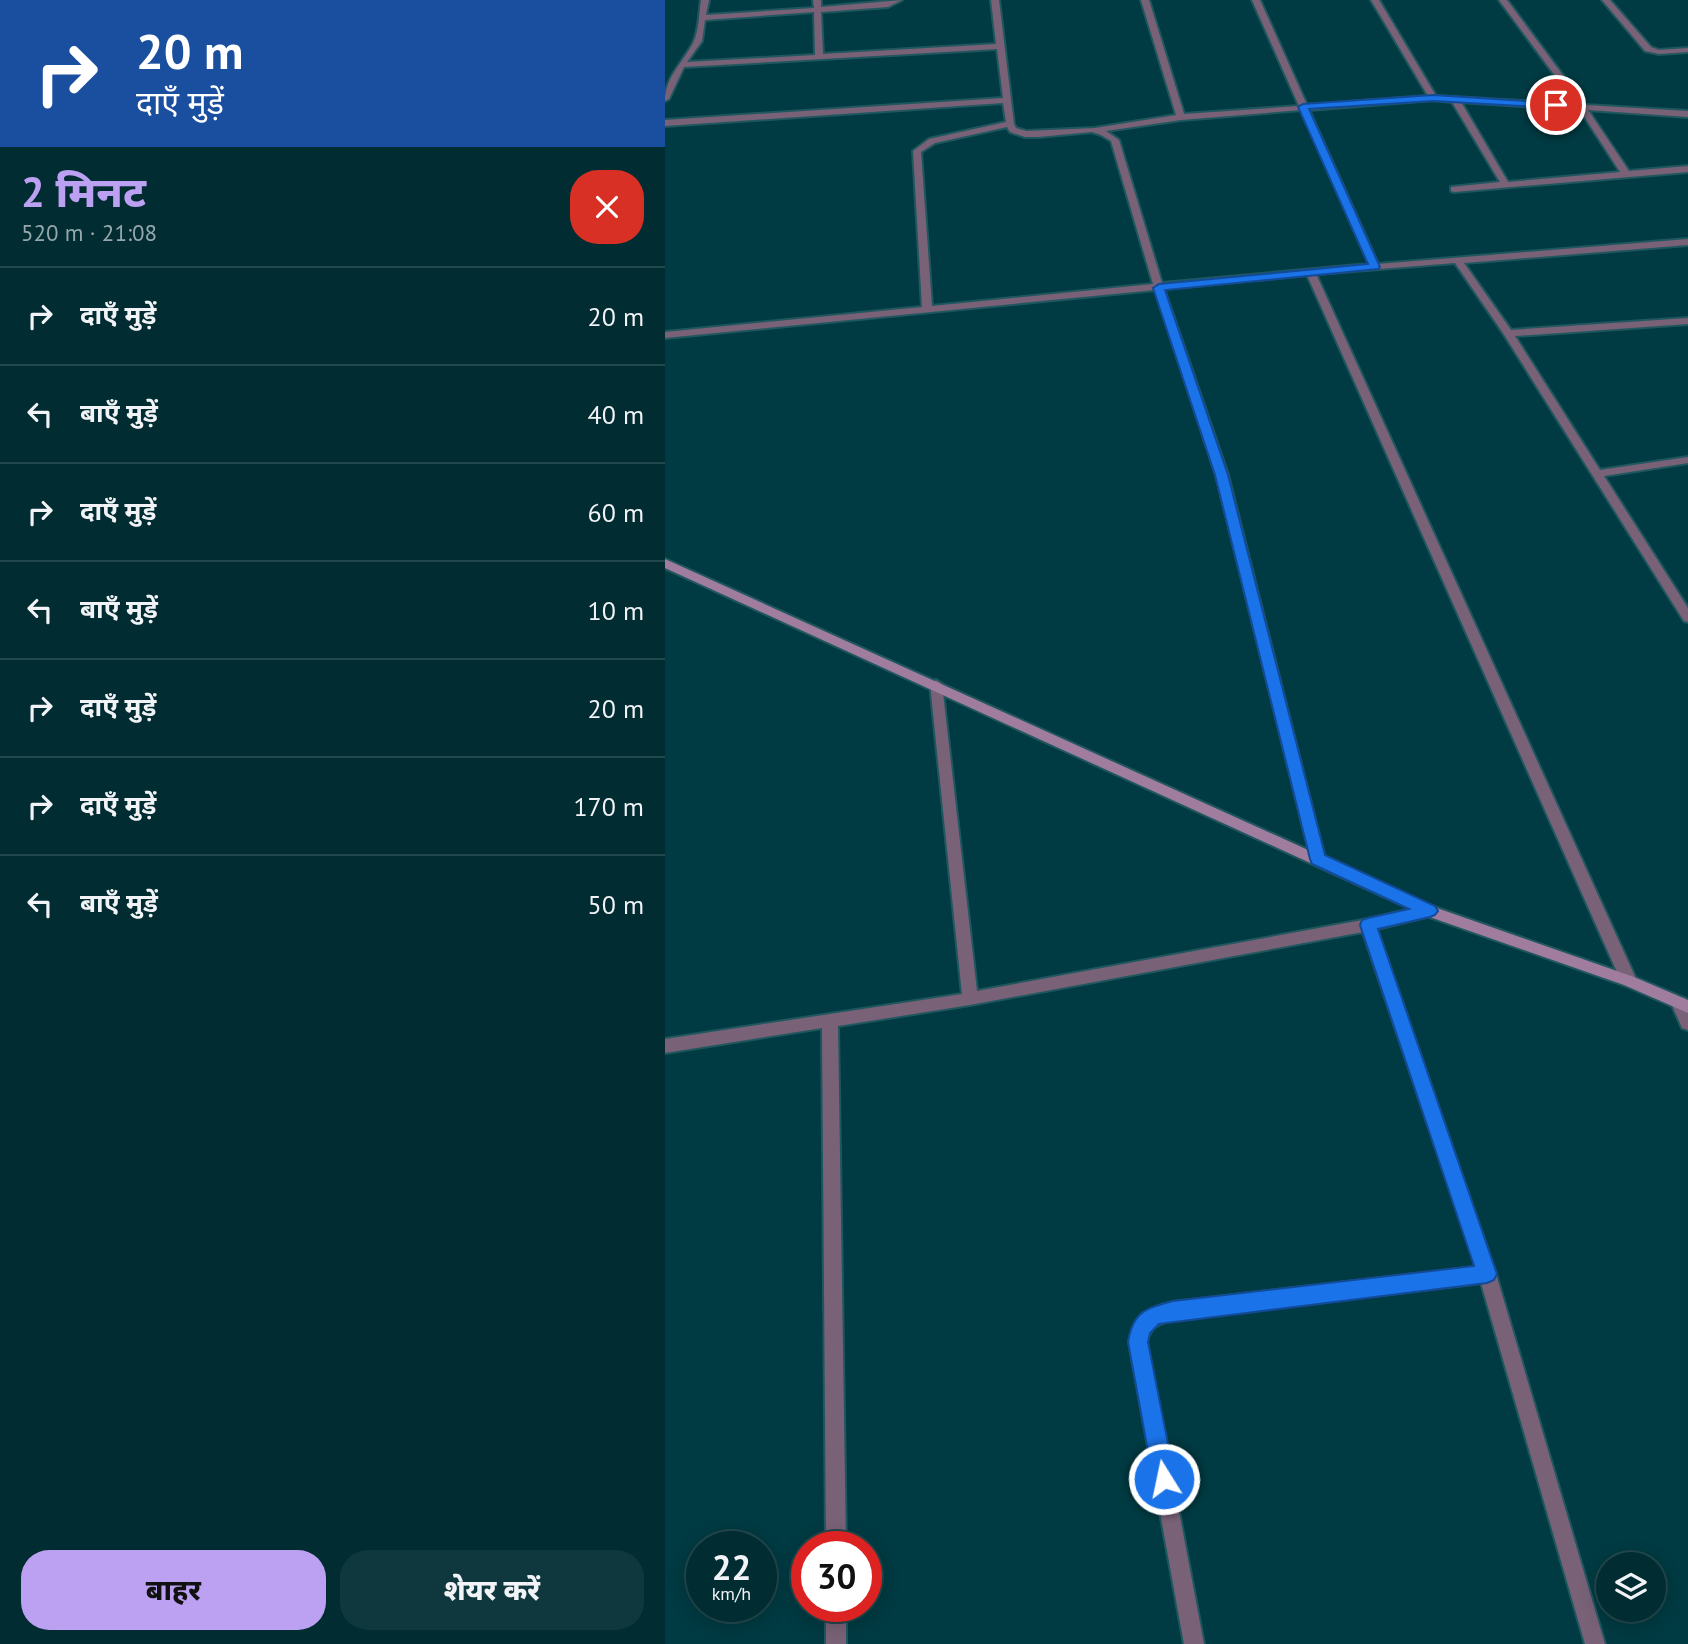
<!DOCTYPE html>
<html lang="hi">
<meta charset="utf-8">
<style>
body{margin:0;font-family:"PT Sans","Noto Sans Devanagari",sans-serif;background:#0e383e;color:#f1f3f6;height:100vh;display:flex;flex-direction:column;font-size:26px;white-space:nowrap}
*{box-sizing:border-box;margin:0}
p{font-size:23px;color:#95a7ac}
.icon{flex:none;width:38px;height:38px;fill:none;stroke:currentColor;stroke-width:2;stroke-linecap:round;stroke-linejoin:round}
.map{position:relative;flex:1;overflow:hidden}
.panel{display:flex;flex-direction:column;background:#002c32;width:665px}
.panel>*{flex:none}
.banner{background:#1a4fa0;color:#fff;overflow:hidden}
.tools{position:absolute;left:931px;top:1552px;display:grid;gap:14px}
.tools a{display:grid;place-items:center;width:70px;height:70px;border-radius:50%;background:#002c32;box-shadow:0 4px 18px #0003,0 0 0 2px #22484d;font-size:35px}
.speed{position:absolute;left:21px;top:1531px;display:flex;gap:14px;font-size:35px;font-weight:700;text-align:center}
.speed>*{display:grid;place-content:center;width:91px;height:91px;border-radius:50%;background:#002c32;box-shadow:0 4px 18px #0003,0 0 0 2px #22484d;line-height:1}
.speed small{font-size:18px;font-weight:400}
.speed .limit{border:10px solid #d22;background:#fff;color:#111}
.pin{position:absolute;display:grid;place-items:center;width:60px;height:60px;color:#fff;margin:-30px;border:4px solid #fff;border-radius:50%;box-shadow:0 2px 7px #0007}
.me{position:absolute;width:77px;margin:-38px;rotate:350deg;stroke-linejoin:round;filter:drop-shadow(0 0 5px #0008)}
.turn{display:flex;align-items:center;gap:24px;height:147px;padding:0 21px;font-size:32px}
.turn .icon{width:91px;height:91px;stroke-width:2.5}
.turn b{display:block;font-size:49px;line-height:60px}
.round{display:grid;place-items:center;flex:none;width:74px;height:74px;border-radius:28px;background:#0e383e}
.headline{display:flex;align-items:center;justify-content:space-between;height:119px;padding:0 21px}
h1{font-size:42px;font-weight:800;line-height:52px;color:#bca0f2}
.button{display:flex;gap:14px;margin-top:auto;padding:14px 21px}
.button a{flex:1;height:80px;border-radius:28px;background:#bca0f2;color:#111;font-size:28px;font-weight:800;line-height:80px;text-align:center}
.button a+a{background:#0e383e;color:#f1f3f6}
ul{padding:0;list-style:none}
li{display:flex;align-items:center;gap:21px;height:98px;padding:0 21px;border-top:2px solid #22484d}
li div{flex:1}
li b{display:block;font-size:26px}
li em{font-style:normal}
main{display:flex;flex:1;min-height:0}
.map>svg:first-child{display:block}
</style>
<main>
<section class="panel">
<div class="banner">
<div class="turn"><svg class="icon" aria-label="right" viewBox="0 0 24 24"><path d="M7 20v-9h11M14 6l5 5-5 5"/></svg><div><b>20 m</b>दाएँ मुड़ें</div></div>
</div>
<div class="headline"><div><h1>2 मिनट</h1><p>520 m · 21:08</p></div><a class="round" style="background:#d93025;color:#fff"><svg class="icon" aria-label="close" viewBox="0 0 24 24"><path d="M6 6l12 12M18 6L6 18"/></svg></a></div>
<ul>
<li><svg class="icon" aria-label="right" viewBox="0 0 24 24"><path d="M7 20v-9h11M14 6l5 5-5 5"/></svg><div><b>दाएँ मुड़ें</b></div><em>20 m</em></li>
<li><svg class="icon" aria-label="left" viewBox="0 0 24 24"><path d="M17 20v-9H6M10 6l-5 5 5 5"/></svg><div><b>बाएँ मुड़ें</b></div><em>40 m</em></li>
<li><svg class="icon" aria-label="right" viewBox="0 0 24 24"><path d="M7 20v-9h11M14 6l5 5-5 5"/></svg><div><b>दाएँ मुड़ें</b></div><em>60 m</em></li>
<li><svg class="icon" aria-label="left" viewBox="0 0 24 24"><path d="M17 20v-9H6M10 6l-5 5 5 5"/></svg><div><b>बाएँ मुड़ें</b></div><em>10 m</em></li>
<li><svg class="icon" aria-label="right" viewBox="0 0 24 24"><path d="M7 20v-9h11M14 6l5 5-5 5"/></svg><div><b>दाएँ मुड़ें</b></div><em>20 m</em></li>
<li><svg class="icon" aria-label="right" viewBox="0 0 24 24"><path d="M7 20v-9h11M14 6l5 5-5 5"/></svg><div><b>दाएँ मुड़ें</b></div><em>170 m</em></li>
<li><svg class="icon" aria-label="left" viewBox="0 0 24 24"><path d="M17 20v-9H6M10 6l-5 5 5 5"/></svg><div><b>बाएँ मुड़ें</b></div><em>50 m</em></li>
</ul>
<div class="button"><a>बाहर</a><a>शेयर करें</a></div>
</section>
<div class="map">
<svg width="1023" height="1644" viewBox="0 0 1023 1644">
<rect width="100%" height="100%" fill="#003a42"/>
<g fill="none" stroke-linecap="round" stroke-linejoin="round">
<g stroke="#20575f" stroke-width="4">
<path id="street" d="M36,0h8l-3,15 108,-7 -1,-8h8v7l81,-7 -14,7 -67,5 2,42 173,-10 -5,-44h8l15,124 2,4 10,3 69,-3 81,-13 -35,-115h8l35,114 115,-8 -47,-106h8l47,105 121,-9 -57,-96h8l57,96 140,8 -77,-104h8l78,105 103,6v6l-100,-7 41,61 59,-5v6l-234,20 -3,-1v-4l49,-5 -48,-80 -19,-2 -124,10 69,154 310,-25v6l-224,18 47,67 177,-12v6l-173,12 85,134 88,-13v6l-84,13 84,132v14l-4,-1 -181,-288 -48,-70 -139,11 321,707 -3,4 -5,2 -5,-2 -3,-4 -314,-706 -143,14 64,186 97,384 -2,4h-10l-2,-4 -95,-384 -61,-185 -490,48v-6l257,-25 -9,-156 16,-12 77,-17 -3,-19 -338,23v-6l338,-22 -6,-49 -313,18 -15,32 -4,2c0,-24 17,-37 28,-58 6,-12 6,-30 8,-43zM149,12l1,43 -128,7 15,-21 3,-21zM796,102l119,8 40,62 -112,10zM636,110l68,154 -207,19 -43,-143 -13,-9 75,-11zM342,127l3,5 15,5h13l54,-5 9,3 10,6 42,143 -221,22 -11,-154 14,-9z
M937,0h8l41,47 8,3 29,-2v4l-29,2 -14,-3z
M271,680l6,4 35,307 391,-72 61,-14 5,2 2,4 -2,4 -57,14 119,345 109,370h-20l-104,-361 -308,37c-14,3 -23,7 -26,22l57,302h-20l-55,-302c5,-25 20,-34 44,-40l303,-35 -113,-335 -393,73 -132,21 8,521h-20l-4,-519 -157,25v-14l297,-45 -32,-310z
M1014,997l5,1 4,8v24l-6,-2 -11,-25 3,-5z
M161,1606h20v38h-20z"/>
</g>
<g stroke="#20575f" stroke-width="4">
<path id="secondary" d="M0,559l769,348 200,70 54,23v13l-64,-28 -200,-70 -759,-347z"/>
</g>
<use href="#street" fill="#796277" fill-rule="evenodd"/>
<use href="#secondary" fill="#a07c9e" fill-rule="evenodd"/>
</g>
<path fill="#1a73e8" stroke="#114b97" stroke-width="2" d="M768,95l123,8 5,2 -5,3 -123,-7 -124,8 71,158 -2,2 -213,21 63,185 97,380 110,51 3,5 -3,4 -5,2 -52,12 119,345 -3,6 -7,3 -328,41 -9,9 -2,9 27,137 -4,8 -7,3 -8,-3 -3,-8 -25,-137c5,-30 17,-34 45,-41l301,-35 -114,-341 2,-5 6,-2 41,-9 -97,-45 -2,-5 -95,-384 -62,-187 6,-4 209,-20 -70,-157 5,-3z"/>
</svg>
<div class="tools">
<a><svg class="icon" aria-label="layers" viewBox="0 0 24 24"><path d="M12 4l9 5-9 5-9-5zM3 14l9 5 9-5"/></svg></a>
</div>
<div class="speed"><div>22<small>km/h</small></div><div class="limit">30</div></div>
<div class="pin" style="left:891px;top:105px;background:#d93025"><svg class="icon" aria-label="arrive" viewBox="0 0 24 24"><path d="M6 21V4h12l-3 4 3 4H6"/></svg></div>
<svg class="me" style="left:499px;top:1479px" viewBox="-20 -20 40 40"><circle r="17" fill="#1a73e8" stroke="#fff" stroke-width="3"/><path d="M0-11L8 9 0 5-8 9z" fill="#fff"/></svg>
</div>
</main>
